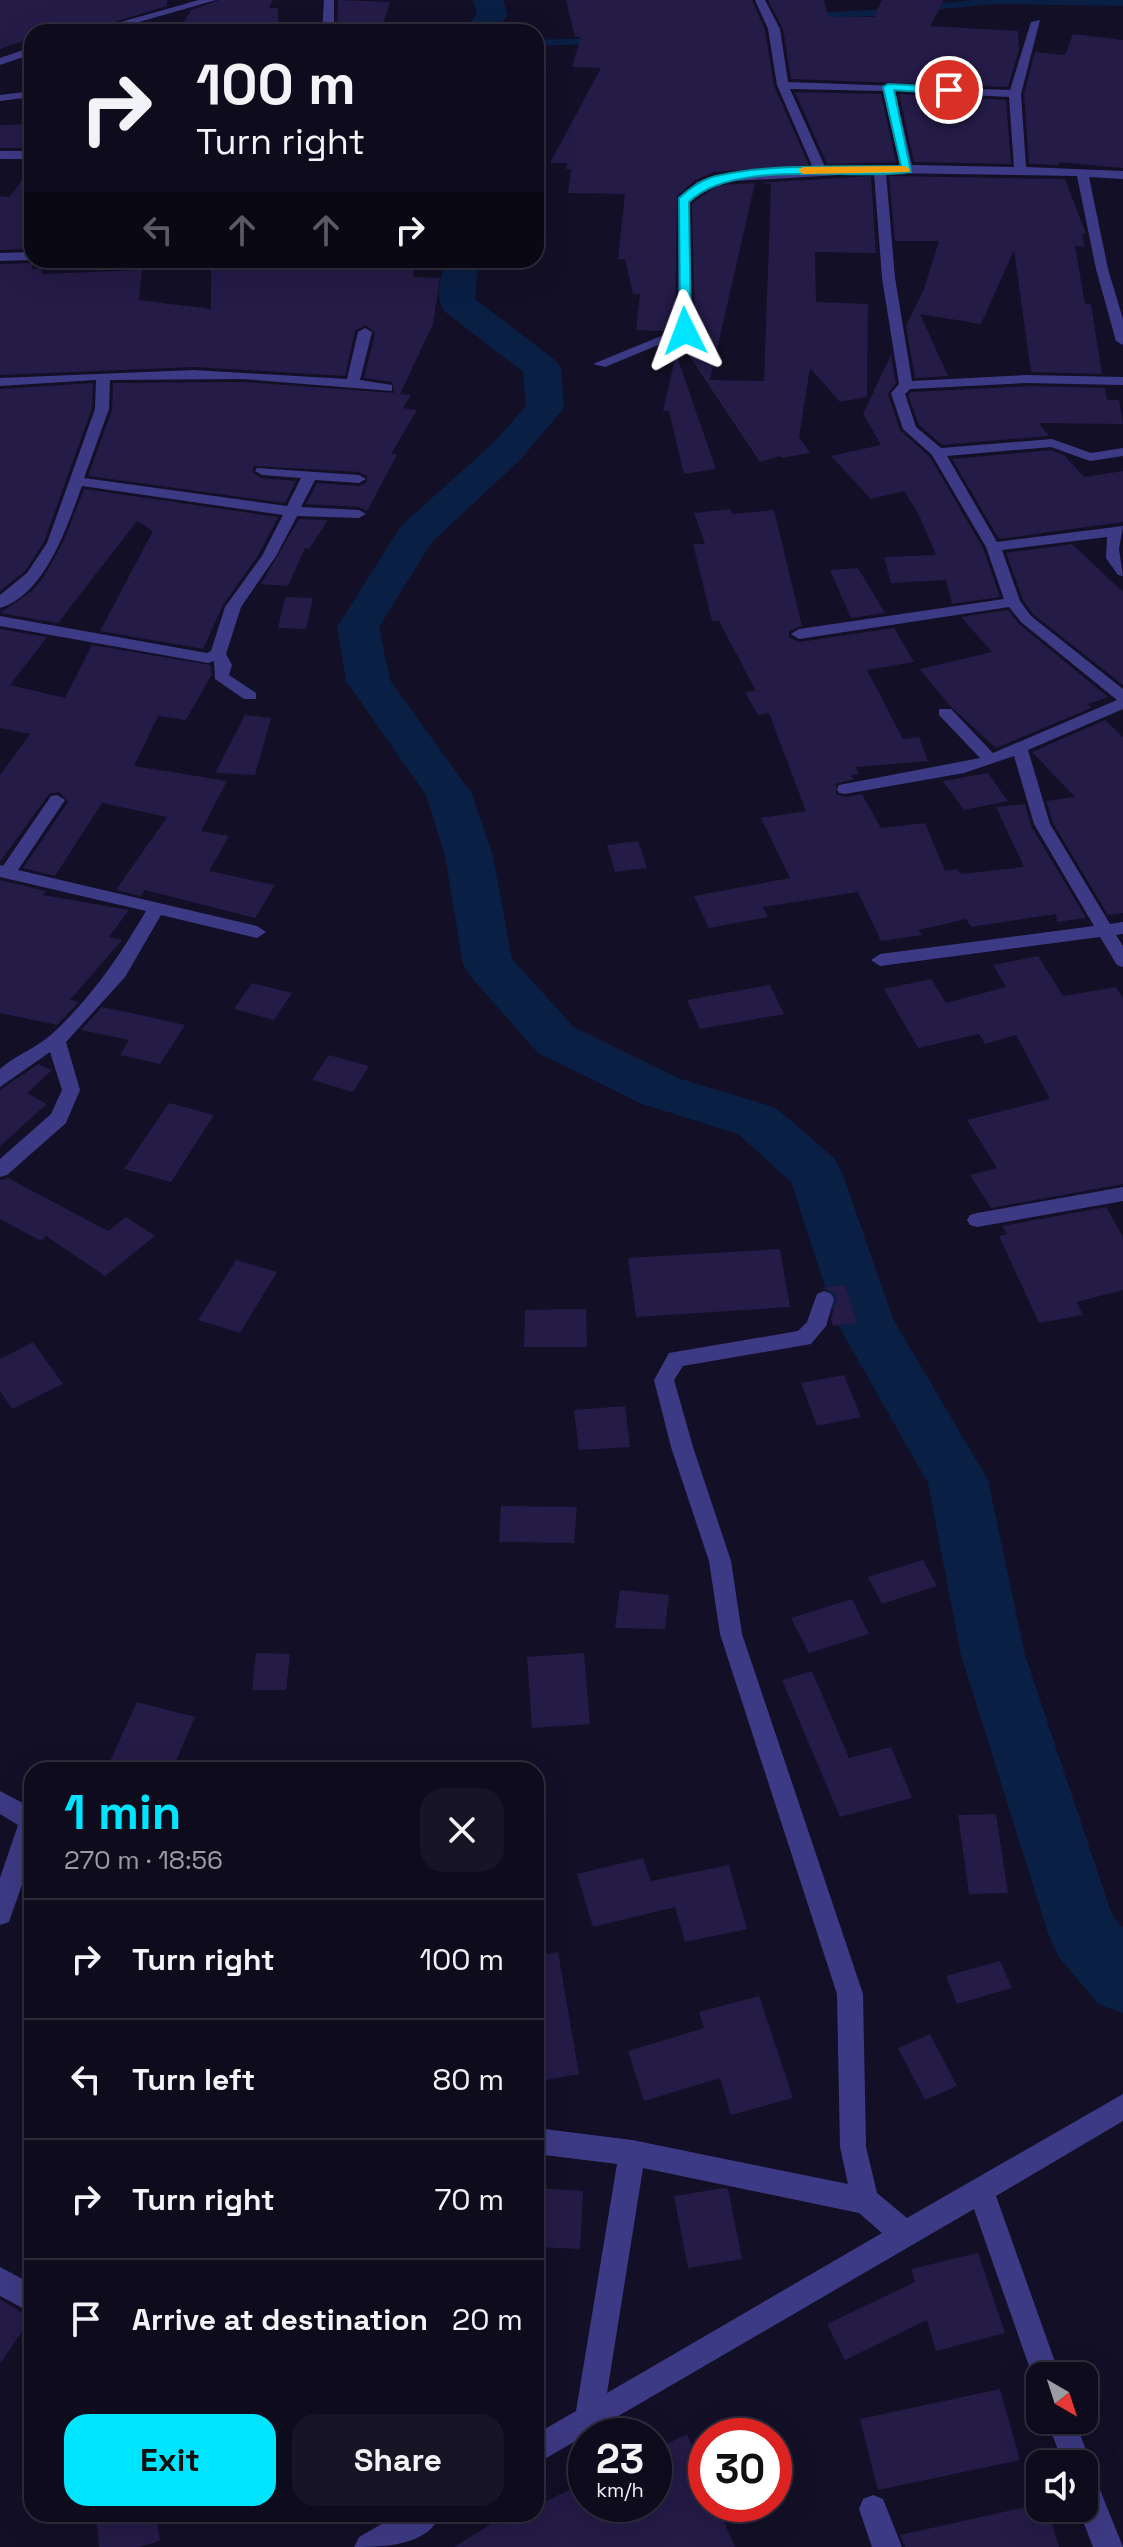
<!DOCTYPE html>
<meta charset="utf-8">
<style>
body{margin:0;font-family:"Space Grotesk",sans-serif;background:#171425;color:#f1f3f6;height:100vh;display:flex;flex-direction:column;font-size:30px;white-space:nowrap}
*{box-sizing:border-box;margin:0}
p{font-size:26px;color:#9b9ba3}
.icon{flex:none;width:44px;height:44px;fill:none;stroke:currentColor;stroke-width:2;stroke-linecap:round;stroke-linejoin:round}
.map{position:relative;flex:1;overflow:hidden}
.details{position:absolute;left:24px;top:1762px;width:520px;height:760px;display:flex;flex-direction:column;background:#0e0b1c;border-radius:24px;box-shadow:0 8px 32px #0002,0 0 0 2px #2e2b3b}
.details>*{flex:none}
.banner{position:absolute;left:24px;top:24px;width:520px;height:244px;border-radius:24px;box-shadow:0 8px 32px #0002,0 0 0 2px #2e2b3b;background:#0e0b1c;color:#f1f3f6;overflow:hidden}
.needle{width:52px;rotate:141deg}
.fabs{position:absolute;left:1026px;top:2362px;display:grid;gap:16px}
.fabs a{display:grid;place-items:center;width:72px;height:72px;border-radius:16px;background:#0e0b1c;box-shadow:0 8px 32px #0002,0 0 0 2px #2e2b3b;font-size:40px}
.speed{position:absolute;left:568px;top:2418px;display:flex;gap:16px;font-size:40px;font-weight:700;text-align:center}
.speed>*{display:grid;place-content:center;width:104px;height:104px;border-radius:50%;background:#0e0b1c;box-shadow:0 8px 32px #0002,0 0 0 2px #2e2b3b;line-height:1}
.speed small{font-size:20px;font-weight:400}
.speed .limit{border:12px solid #d22;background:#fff;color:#111}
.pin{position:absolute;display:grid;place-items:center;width:68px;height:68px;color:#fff;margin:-34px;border:4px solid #fff;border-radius:50%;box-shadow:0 2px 8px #0007}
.me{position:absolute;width:88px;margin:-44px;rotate:357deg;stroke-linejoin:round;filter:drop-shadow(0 0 6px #0008)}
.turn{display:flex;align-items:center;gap:28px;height:168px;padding:0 40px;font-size:36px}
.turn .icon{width:104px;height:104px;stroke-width:2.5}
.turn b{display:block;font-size:56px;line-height:68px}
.lanes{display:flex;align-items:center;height:76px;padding:0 40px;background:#0003;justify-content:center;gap:40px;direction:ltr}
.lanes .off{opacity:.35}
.round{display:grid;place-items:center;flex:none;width:84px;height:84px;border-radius:24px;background:#171425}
.headline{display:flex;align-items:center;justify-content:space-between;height:136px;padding:0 40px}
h1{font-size:48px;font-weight:800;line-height:60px;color:#00e5ff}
.primary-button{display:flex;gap:16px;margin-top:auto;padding:16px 40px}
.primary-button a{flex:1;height:92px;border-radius:24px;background:#00e5ff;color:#111;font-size:32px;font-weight:800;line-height:92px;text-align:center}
.primary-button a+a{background:#171425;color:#f1f3f6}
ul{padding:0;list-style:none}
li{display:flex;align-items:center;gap:24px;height:120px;padding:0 40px;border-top:2px solid #2e2b3b}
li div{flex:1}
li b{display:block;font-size:30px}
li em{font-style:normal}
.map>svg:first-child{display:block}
</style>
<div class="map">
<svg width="1123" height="2547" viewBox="0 0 1123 2547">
<rect width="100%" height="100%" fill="#130f26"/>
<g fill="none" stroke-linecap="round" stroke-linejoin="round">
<path stroke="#0a1f44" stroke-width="6" d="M931,7l64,-6 128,2
M815,16l73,-4
M536,43l54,-2"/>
<path fill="#0a1f44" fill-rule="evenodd" d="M473,0h30l5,15 -13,17h-32l14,-18z
M447,260h36l-6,15 -2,24 80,61 6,8 3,40 -43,51 -89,83 -53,85 11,53 82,114 21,62 19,103 62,68 104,51 98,30 58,50 8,14 51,147 95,161 37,175 87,260 11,13v85l-25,-9 -40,-48 -10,-23 -87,-278 -33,-172 -91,-160 -46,-141 -53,-48 -96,-30 -104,-51 -68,-77 -7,-12 -18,-108 -19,-61 -80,-114 -9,-54 64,-101 92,-83 33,-37 -3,-34 -79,-61c-10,-15 -3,-36 3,-51z"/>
</g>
<path fill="#241b47" d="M0,0h167v6l-85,26h-50v6l-32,11z
M219,0h54l-4,8h9v24h-100l13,-22z
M338,0l52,2 -8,26 -20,-1 -1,5h-24z
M566,0h186l13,30 9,56 35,79 -94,7 -20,8 -18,16 -2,131 -10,4 -29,-1 4,-36h-7l-8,-35h-7l7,-65 -57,-1 3,-24h-5l1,-6h-17l51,-95 -29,-1 9,-30h-6z
M768,0h56l4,17h46l8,-17h62l-14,26 88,5 1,19 -11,37 -217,-8 -8,-50z
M1073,34l50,6v128l-65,-6 1,3 -30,-1 -5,-70 11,-42 30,3z
M795,92l86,2 15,68 -69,2z
M899,94l107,6 5,64 -97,-2z
M32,124v24h-32v-23z
M32,168v81l-32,1v-54l9,1z
M871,176l5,77 -61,-1 1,50 52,2 -1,93 -27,5 -30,-34 -11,69 11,16 -29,5 -1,-2 -20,6 -78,-117 1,-7 12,-7 -3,-128 27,-18 36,-2 -45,197 54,1 7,-197 -11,-1z
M889,176l176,3 21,55h-4l3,13 -10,-1 10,58h6l11,70 -71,-2 -17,-122 -33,74 -61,-10 28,62 -33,2 -9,-52 18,-37 15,-48h-44z
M211,260h201l2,17 26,1 -7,46 -33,70 11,1 -8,13 14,2 -26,44 6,1 -30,56 -8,-4 -53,-3 11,-21 42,3 8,-4v-6l-8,-4 -105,-6 -2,6 9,6 35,3 -11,22 -197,-27 24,-66 1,-27 129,-1 152,11 -2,-11 -28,-4 11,-45 -9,-8 -11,6 -10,45 -151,-9 -194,8v-111l32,-1v6h10l-1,5 101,-4 -3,30 72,9z
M676,354l40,115 -32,5 -15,-63h-6z
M891,355l5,28 -8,11 12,36 30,27 53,91 17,49 -48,7 -6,-24 -55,3 -7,-26 52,-2 -17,-40 -15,-24 -33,8 -40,-43 50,-11 -18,-31z
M93,383l-1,25 -48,134 -19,29 -25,20v-202z
M1032,386l73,2 2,12h12l4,24 -84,-1 10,13 -107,9 -23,-20 -11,-30 3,-3z
M1051,450l13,5 20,22 39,-6v51l-124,17 -47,-80z
M84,489l194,28 -19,37 -36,51 -20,44 -103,-18 53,-100 -16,-10 -79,102 -58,-10 32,-22 13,-16 19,-35z
M730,509l2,5 42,-4 28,116 -13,5v6l10,5 95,-14 20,34 -47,8 36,69 16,-2 9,24 -72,6 3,7 -8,1 3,4 -18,5v10l10,3 16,-3 19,34 44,-5 20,48 12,-2 4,5 63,-7 -28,-60 29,-3 6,22 55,92 -29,4 -1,-8 -85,13 -5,-8 -47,11 3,5 -41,6 -23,-49 -95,15 5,10 -59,11 -15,-32 96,-18 -29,-60 45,-7 -37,-98 -11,2 -13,-23 11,-1 -37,-70h-7l-19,-77h12l-11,-31z
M299,519l29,1 -19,29 -4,-1 -17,38 -27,-2z
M1072,544l51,48v93l-90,-71 -10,-14 -17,-47z
M858,568l27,45 -34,5 -21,-48z
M285,597l28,1 -7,31 -28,-1z
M1008,610l11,14 89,73 -20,7 3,4 -95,40 -46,-42 -30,-37 72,-17 -31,-35z
M0,629l47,8 -37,48 55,13 27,-53 119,20 1,9 -26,46 -28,-4 -24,50 93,15 -26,50 28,5 -20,35 66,14 -20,33 -110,-28 -4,6 -25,-6 51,-73 -65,-14 -47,73 -32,-8 45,-66 -9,-10 -10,2 -49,68v-87l30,-41 -30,-6z
M245,715l26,3 -16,57 -40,-2z
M1105,720l18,17v176l-15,2 -55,-92 -7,-22 29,-4 -43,-45z
M988,773l20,28 -44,9 -21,-29z
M638,841l9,27 -32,4 -8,-27z
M0,880l46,11 -3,4 86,15 -20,27 13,3 -52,60 9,2 -22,23 -57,-12z
M1038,956l25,40 53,-9 7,11v186l-132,24 -21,-33 27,-7 -30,-48 83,-21 -34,-64 -31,9 -6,-10 -61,14 -34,-59 47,-10 15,24 60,-16 -13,-22z
M252,983l40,10 -18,27 -40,-11z
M770,985l14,29 -84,15 -13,-29z
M102,1007l43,9 40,9 -25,39 -40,-9 9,-15 -48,-10z
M329,1055l40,11 -16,26 -41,-12z
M38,1064l14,6 -25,23 20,11 -47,42v-56z
M169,1103l45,12 -43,67 -47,-13z
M8,1178l100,53 18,-14 29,19 -50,40 -59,-40 -5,5 -41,-22v-39z
M1106,1207l17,30v53l-46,12 6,13 -44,8 -40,-87 8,-2 -5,-8z
M780,1249l10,58 -154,10 -8,-59z
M236,1260l41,12 -37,61 -42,-13z
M845,1285l12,38 -24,3 -2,-7 6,-22 -5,-6 -11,-3z
M586,1309l1,38h-63l1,-37z
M33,1342l30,42 -51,25 -12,-18v-32z
M844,1375l17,42 -44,9 -16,-43z
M625,1406l5,41 -51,3 -5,-40z
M501,1506l76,1 -3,36 -75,-1z
M923,1560l14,26 -55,18 -14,-27z
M620,1590l49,5 -4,34 -50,-1z
M852,1599l17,35 -60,19 -18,-35z
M256,1653l34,1 -4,36h-34z
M584,1653l6,71 -58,4 -5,-71z
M812,1671l37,87 42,-11 21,51 -72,19 -58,-137z
M137,1702l58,15 -23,53h-66z
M996,1814l12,79 -39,1 -11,-79z
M643,1858l8,23 78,-16 18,64 -62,13 -10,-35 -82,20 -16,-53z
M558,1952l21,122 -43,8v-126z
M1000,1961l12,27 -55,16 -11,-28z
M759,1996l34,102 -62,17 -11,-37 -76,23 -16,-50 76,-23 -5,-16z
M930,2034l27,52 -32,14 -27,-52z
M536,2188l47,3 -3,58 -44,-2z
M724,2188l4,1 14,70 -54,9 -14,-72z
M978,2253l27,80 -69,18 -9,-31 -82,40 -18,-36 88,-42 -4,-13z
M0,2299l31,19 -31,46z
M1000,2389l20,71 -142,30 -18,-71z
M687,2434l19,45v25h10l19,43h-281l50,-31 2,4 13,-6h17v-8l50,-24v22h68v-54z
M1040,2504v4h7l12,39h-154l-5,-12z
M96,2514h60l4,27 -21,6h-40z"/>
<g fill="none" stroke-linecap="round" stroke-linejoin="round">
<path fill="#3d3a85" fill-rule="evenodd" d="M199,0h17l-112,32h-19z
M324,0h10v32h-12z
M755,0h10l15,29 8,53 222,8 21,-68 9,-2 -19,74 5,73 97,4v8l-34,-2 19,92 15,50v26l-7,-4 -20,-72 -19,-93 -191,-3 9,105 17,103 114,-6 97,2v8l-97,-2 -116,6 -5,5 11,33 25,21 111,-9 39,14 32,-5v8l-33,5 -39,-14 -104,9 50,86 126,-16 -4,23 4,27 -5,-1 -12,-17 1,-21 -105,13 18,51 11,15 92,73v20l-95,41 22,74 60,100 13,-2v12l-7,1 7,11v21l-6,-2 -17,-28 -220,29 -9,-6 9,-6 214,-28 -60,-102 -20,-68 -50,17 -119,21 -6,-1 -2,-4 2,-4 141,-27 -41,-43v-6h12l42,44 124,-53 -96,-78 -12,-15 -210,32 -8,-5 8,-5 205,-30 -18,-52 -54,-92 -29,-26 -12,-36 8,-9 -17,-106 -8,-105 -156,9 -13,6 -16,14 3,129 -87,36 -12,-3 85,-35 1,-131 18,-16 19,-7 97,-7 -36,-83 -9,-56zM790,89l93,2 17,74 -75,2zM895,91l114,6 5,70 -102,-2z
M32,47v7l-32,11v-7z
M32,91v6l-32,4v-6z
M0,151h32v8h-32z
M32,252v8l-32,1v-8z
M365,328l7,4 -12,48 32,5v6l-150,-12 -132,1 -1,29 -25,69 203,28 14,-28 -39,-3 -7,-4 2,-3 102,7 7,4 -7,4 -44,-3 -14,27 58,3 7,4 -7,4 -62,-2 -21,40 -35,51 -15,47 6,11 -3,10 27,18v6h-12l-29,-20 -1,-18 -6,2 -208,-37v-10l207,37 4,-2 14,-44 37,-51 21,-41 -201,-29c-15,40 -36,108 -82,122v-13l27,-22 20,-30 48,-134 1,-29 -96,6v-8l194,-8 153,9 11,-47z
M57,795l8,5 -47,70 239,56 9,6 -9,6 -96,-23 -36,62 -59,65 14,48 -14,33 -59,52 -7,2v-18l51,-45 11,-24 -12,-38 -50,35v-18c16,-14 36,-21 51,-34 40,-37 68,-78 95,-124l-146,-34v-12l3,1 48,-70z
M1123,1187v14l-146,26 -7,-2 -3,-5 3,-5 7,-2z
M824,1291l7,3 3,5 -8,27 -15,18 -128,22 -9,14 19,67 38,114 11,73 121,360 3,153 11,46 30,25 216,-124v27l-127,75 64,180h-20v11l-4,-1 -62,-177 -438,255v-30l40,-23 41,-247 -81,-10v-26l96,12 216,44 -8,-37 -3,-153 -117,-360 -11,-73 -38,-114 -17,-67 15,-27 129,-22 9,-9 10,-28zM643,2168l216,45 23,20 -275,160z
M0,1791l32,17v48l-23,66 -9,3v-47l18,-53 -18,-11z
M0,2267l32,17v29l-32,-17z
M1047,2420h28l16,44 -3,8 6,3 29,72h-30l-15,-39h6v-44h-21z
M873,2495l10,4 19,48h-30l-13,-38 4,-10z
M399,2514h42c-13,32 -57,33 -87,33l5,-10z"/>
</g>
<path fill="#00e5ff" stroke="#0095a6" stroke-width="2" d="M888,84l61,3 5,3 -5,4 -55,-4 17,82c-60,9 -177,-14 -222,30l2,129 -11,3 -1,-136c10,-9 23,-19 37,-22 59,-13 124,-9 185,-10l-18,-79z"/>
<path fill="#f59e0b" d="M905,166l5,3 -1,3 -106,2 -5,-4 5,-3z"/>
</svg>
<div class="fabs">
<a><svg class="needle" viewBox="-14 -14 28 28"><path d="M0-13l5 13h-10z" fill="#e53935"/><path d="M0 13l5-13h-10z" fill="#9b9ba3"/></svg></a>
<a><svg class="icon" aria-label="sound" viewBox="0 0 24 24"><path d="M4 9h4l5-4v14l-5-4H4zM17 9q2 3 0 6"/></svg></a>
</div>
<div class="speed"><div>23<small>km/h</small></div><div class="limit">30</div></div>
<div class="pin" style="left:949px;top:90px;background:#d93025"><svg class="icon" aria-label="arrive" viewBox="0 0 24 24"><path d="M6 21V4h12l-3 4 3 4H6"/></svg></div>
<svg class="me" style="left:685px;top:331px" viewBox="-20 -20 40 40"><path d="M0-17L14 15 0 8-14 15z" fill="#00e5ff" stroke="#fff" stroke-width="4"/></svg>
<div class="banner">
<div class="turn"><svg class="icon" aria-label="right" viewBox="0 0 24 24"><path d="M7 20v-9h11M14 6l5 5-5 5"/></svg><div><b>100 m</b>Turn right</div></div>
<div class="lanes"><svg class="icon off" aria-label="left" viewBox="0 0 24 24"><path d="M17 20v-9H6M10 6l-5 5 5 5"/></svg><svg class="icon off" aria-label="ahead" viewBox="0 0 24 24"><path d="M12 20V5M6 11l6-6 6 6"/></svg><svg class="icon off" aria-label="ahead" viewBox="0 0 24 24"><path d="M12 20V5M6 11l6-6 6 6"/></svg><svg class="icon" aria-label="right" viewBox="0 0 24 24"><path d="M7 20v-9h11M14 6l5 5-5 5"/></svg></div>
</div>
<section class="details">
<div class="headline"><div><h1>1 min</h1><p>270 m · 18:56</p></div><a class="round"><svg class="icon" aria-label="close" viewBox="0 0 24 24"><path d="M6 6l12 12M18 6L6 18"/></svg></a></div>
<ul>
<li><svg class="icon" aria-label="right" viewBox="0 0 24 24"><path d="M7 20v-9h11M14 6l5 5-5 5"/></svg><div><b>Turn right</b></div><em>100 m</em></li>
<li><svg class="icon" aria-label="left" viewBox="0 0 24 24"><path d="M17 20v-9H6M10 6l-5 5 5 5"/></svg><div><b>Turn left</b></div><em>80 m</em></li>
<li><svg class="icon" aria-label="right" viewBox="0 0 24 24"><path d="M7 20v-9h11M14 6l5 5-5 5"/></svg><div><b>Turn right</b></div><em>70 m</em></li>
<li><svg class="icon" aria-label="arrive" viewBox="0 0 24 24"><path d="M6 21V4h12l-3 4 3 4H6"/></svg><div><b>Arrive at destination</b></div><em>20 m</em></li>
</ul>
<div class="primary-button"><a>Exit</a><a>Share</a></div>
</section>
</div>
